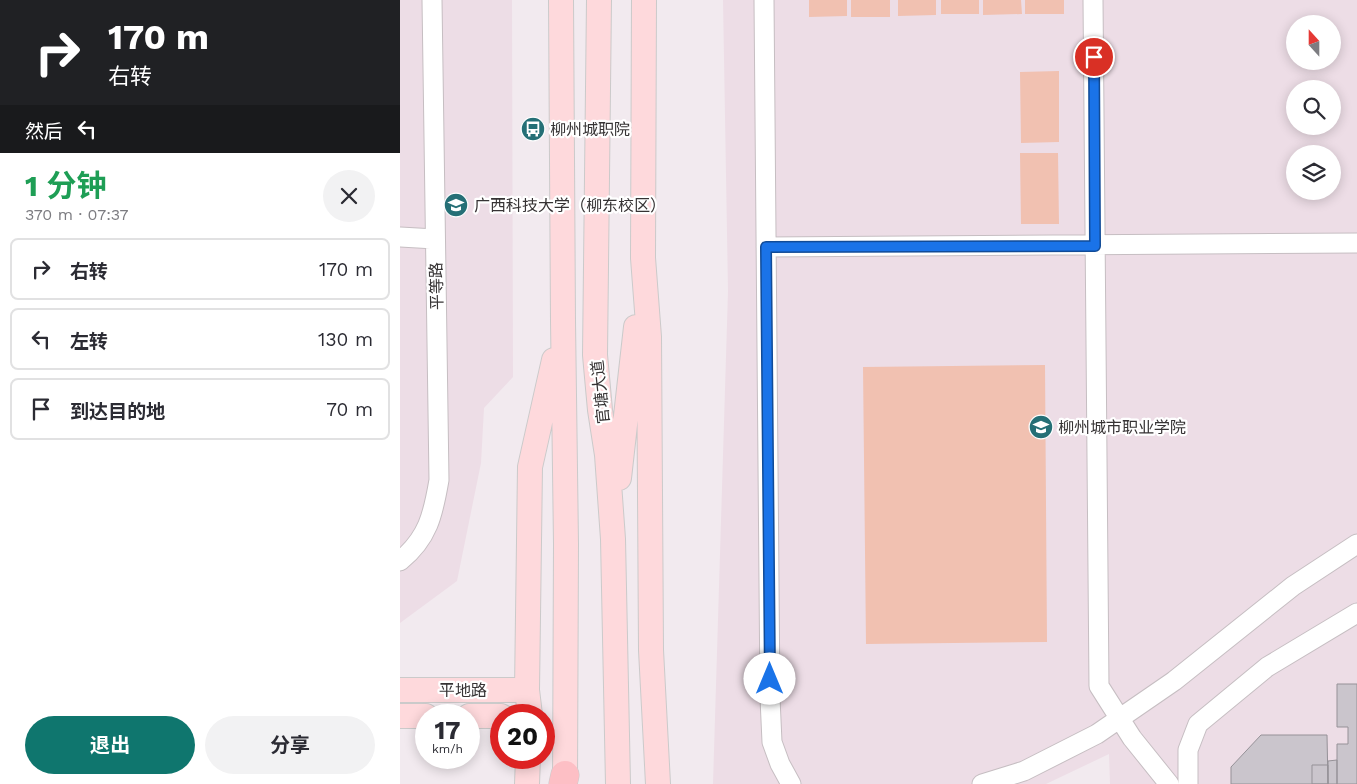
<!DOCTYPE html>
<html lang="zh">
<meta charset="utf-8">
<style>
body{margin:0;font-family:"Work Sans","Noto Sans SC",sans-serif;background:#f2f2f3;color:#2b2b33;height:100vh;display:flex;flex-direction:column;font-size:19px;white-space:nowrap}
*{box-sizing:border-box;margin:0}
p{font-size:16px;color:#7c7c81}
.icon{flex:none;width:28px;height:28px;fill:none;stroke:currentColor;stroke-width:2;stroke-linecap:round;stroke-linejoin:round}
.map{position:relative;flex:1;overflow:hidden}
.drawer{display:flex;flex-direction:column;background:#fff;width:400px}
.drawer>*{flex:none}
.banner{background:#202124;color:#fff;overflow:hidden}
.needle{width:32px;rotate:339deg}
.controls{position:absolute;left:886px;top:15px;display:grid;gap:10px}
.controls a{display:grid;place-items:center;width:55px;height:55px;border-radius:50%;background:#fff;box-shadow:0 2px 12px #0003;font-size:25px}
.speed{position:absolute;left:15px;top:704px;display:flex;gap:10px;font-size:25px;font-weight:700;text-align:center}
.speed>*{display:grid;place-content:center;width:65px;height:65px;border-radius:50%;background:#fff;box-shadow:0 2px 12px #0003;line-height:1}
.speed small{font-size:12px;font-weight:400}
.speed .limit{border:8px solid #d22;background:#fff;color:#111}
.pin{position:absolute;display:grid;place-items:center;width:42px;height:42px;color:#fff;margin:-21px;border:2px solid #fff;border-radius:50%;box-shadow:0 1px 5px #0007}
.me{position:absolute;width:55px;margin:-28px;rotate:0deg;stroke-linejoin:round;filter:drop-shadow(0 0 4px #0008)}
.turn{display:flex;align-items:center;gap:18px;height:105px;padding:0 25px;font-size:22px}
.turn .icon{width:65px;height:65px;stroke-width:2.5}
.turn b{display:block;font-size:35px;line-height:42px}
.then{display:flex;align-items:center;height:48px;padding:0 25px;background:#0003;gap:10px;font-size:19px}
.round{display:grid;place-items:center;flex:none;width:52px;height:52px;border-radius:26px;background:#f2f2f3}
.overview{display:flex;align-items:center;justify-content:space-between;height:85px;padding:0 25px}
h1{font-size:30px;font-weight:700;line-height:38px;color:#1e9e55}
.cta{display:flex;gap:10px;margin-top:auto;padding:10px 25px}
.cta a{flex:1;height:58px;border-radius:30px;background:#0f766e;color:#fff;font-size:20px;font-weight:700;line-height:58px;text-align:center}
.cta a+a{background:#f2f2f3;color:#2b2b33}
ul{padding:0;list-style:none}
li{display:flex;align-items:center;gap:15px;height:62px;margin:0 10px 8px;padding:0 15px;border:2px solid #e1e1e2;border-radius:8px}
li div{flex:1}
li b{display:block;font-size:19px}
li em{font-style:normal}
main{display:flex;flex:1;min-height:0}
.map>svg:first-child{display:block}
</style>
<main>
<section class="drawer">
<div class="banner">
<div class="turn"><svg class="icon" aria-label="right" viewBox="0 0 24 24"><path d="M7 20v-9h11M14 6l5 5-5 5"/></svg><div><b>170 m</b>右转</div></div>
<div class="then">然后<svg class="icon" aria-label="left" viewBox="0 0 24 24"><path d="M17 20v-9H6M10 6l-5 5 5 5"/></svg></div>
</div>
<div class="overview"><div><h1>1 分钟</h1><p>370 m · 07:37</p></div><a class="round"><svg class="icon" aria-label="close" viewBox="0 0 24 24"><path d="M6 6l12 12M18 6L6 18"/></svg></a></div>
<ul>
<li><svg class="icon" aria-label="right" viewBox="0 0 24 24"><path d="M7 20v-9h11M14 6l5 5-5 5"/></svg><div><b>右转</b></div><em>170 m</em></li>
<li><svg class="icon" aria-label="left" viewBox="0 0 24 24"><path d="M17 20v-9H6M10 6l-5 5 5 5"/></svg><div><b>左转</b></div><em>130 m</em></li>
<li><svg class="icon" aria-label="arrive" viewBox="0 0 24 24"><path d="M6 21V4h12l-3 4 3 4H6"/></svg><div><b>到达目的地</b></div><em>70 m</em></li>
</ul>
<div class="cta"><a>退出</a><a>分享</a></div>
</section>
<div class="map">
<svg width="957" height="784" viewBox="0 0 957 784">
<rect width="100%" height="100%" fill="#f2eaef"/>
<path fill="#eddde6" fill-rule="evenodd" d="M0,0h112l1,377 -29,31 -3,55 -24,118 -57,42z
M323,0h634v784h-247l-1,-30 -63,30h-333l15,-493zM895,24h37v37h-37zM895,89h37v37h-37zM895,154h37v37h-37z"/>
<path fill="#f1c1b1" d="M409,0h38v16l-38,1z
M451,0h39v17h-39z
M498,0h38v15l-38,1z
M541,0h38v14h-38z
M583,0h38l1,14 -39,1z
M625,0h39v14h-39z
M659,71v71l-38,1 -1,-71z
M620,153h38l1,71h-38z
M645,365l2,277 -181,2 -3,-277z"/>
<path fill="#cac5cc" stroke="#959197" d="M937,684h20v100h-20v-40h11v-17h-11z
M861,735h66l1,49h-97v-17z
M937,760v24h-9v-23z
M912,765h16v19h-16z"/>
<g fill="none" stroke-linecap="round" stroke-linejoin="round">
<g stroke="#c6bec2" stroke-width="21">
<path id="minor" d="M364,0l6,698 2,44 8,22 11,20
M693,0l6,686 33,52 37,46
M0,237l35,2
M366,247l591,-4
M0,561c28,-23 33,-46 39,-81l-7,-480
M582,784l42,-13 73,-37 77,-53 119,-95 64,-42
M788,784v-34l10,-26 69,-57 90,-54"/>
</g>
<g stroke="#cbcaca" stroke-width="26">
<path id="major" d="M161,0l2,321 3,223 -1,240
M199,0l-4,355 5,55 7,45 6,84 5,245
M244,0l-1,258 6,79 2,313 7,134
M219,478l17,-151
M0,690h127
M130,715l-3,-25 3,-223 24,-107
M0,716h26
M69,716h32
M127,784l1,-26"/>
</g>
<g stroke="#cbcaca" stroke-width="29">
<path id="highway" d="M163,784l2,-9"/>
</g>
<use href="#minor" stroke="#fff" stroke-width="19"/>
<use href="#major" stroke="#fed9dc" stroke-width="24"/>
<use href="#highway" stroke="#fdbfc5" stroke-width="28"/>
</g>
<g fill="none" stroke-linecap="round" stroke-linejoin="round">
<g stroke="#114b97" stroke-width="12">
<path id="route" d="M370,679l-4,-432 329,-1 -1,-189"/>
</g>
<use href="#route" stroke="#1a73e8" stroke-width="9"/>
</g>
<defs>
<g id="bus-disc" transform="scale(1.25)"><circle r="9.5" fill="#256f76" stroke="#fff"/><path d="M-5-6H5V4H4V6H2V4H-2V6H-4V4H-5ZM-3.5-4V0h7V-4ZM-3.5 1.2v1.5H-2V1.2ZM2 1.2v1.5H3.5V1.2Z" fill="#fff"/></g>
<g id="university-disc" transform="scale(1.25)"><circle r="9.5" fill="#256f76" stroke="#fff"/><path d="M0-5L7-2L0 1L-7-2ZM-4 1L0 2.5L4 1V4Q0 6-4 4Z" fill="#fff"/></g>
</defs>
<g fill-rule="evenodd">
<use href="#bus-disc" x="133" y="129"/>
<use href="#university-disc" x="56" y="205"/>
<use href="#university-disc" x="641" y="427"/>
</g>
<g text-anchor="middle" stroke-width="4.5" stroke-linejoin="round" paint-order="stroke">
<g font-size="16" fill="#363334" stroke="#fff" text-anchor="start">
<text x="150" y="135">柳州城职院</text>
<text x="74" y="211">广西科技大学（柳东校区）</text>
<text x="658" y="433">柳州城市职业学院</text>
</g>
<g font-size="16" fill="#363334" stroke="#fff">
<text transform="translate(36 286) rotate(-91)" y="6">平等路</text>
<text transform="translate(200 392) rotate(-96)" y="6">官塘大道</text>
<text x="63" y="696">平地路</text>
</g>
</g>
</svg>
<div class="controls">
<a><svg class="needle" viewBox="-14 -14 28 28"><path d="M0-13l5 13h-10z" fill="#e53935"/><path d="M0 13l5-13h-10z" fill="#7c7c81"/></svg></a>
<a><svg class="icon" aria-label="search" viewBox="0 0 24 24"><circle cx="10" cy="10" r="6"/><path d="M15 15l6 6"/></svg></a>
<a><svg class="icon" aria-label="layers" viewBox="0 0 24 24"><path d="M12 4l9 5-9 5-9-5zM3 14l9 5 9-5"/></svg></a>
</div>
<div class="speed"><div>17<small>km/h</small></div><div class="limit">20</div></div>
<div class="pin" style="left:694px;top:57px;background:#d93025"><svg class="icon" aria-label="arrive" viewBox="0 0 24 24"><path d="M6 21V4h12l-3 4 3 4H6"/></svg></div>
<svg class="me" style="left:370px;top:679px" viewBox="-20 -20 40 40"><circle r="19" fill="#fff"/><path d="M0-13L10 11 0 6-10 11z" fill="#1a73e8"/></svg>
</div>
</main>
